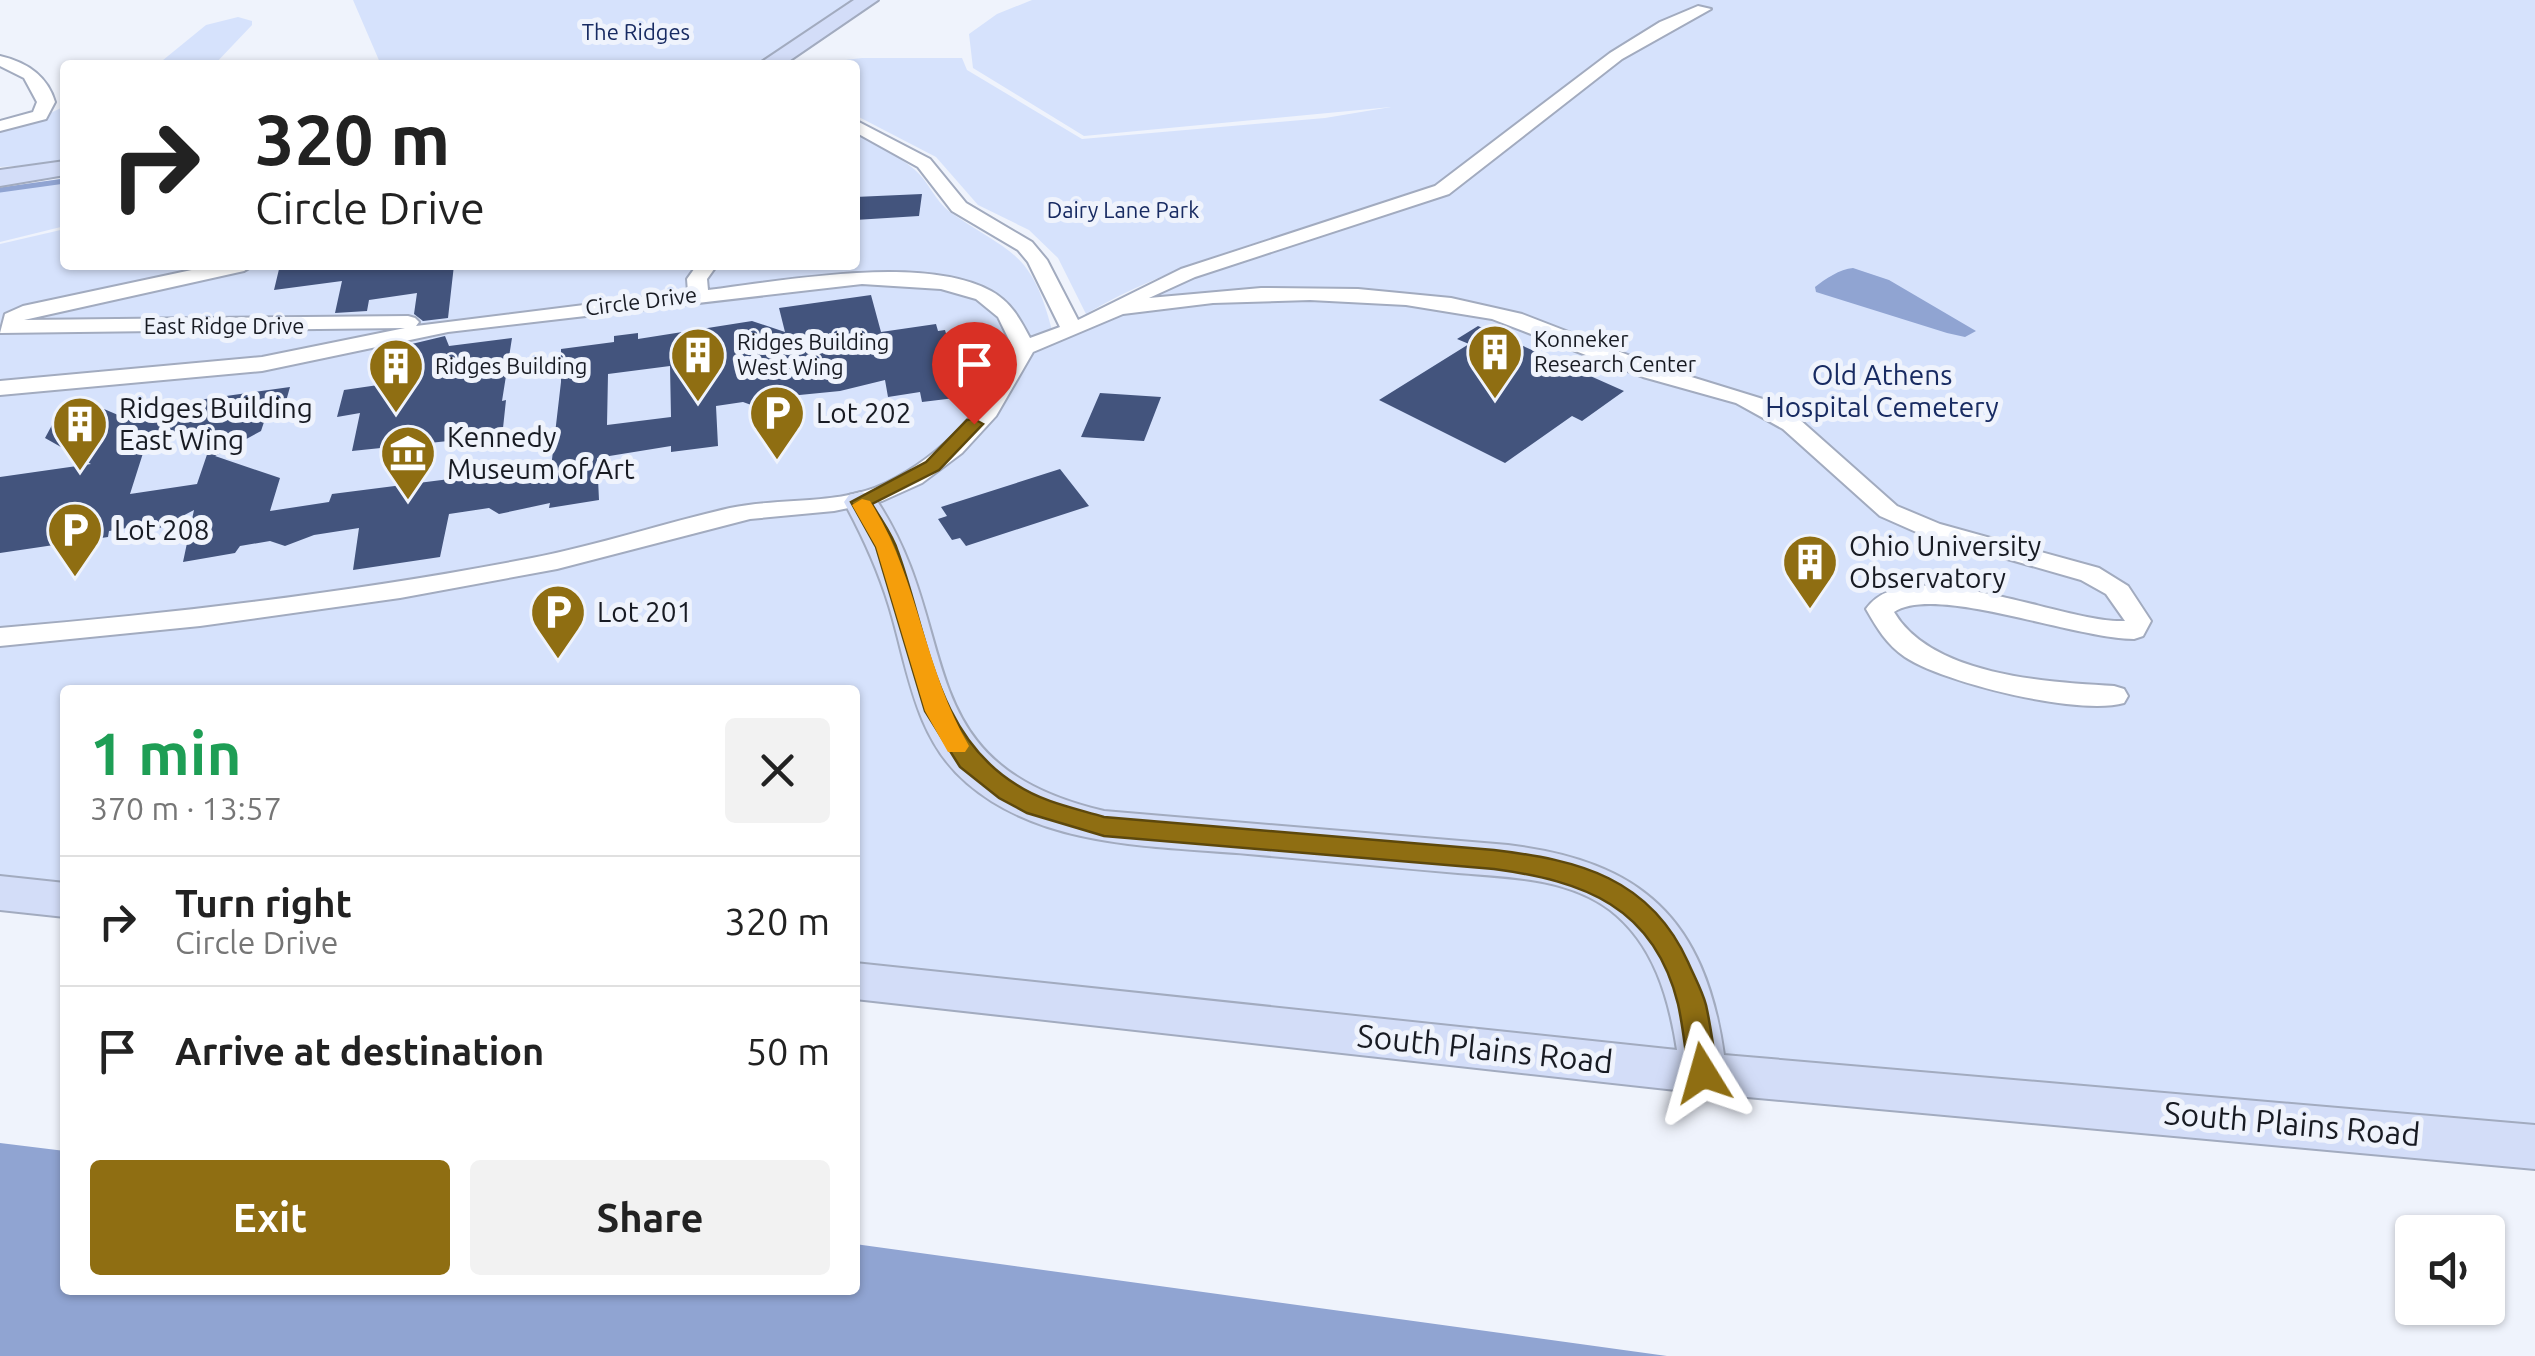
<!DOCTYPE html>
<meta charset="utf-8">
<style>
body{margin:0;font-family:Ubuntu,sans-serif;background:#f2f2f2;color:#222;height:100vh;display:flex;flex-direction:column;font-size:38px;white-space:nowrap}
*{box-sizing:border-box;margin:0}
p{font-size:32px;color:#767676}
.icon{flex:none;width:55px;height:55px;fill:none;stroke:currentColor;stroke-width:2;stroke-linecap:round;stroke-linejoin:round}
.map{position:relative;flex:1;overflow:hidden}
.side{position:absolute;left:60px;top:685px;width:800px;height:610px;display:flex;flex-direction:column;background:#fff;border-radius:10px;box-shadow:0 2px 8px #0004}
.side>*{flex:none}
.banner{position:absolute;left:60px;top:60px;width:800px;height:210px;border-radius:10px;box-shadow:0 2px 8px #0004;background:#fff;color:#222;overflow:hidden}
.tools{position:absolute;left:2395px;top:1215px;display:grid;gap:20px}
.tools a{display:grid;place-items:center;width:110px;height:110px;border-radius:10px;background:#fff;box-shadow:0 2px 8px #0004;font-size:50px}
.pin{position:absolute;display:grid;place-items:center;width:85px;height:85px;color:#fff;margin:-102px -42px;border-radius:50% 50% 50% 0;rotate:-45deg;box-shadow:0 0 10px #0007}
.pin .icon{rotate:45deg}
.me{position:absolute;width:110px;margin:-55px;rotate:352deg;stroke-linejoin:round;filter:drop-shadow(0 0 8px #0008)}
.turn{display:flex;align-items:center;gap:35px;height:210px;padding:0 30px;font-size:45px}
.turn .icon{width:130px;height:130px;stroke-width:2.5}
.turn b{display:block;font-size:70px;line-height:85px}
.round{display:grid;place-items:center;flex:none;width:105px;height:105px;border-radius:10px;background:#f2f2f2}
.overview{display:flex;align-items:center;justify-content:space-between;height:170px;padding:0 30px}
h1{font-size:60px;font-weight:700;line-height:75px;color:#1e9e55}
.action{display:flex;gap:20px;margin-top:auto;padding:20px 30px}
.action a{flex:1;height:115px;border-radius:10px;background:#8f6e12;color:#fff;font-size:40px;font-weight:700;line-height:115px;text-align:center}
.action a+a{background:#f2f2f2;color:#222}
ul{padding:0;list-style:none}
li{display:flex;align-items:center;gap:30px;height:130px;padding:0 30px;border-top:2px solid #e0e0e0}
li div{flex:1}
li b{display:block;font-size:38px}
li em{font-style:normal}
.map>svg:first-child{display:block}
</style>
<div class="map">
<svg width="2535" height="1356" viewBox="0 0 2535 1356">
<rect width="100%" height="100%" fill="#eff3fc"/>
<path fill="#d6e2fc" d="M353,0h515l-100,65h-387z
M1032,0h1503v1147l-1680,-166v-291h-790v210l-65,-7v-649l65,-15v36h790v-132c20,11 43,22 60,37 14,12 20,31 35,42 62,43 81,38 102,118l48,-11 45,-27 273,-92 40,-28c-45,25 -94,38 -144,53 -79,24 -157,47 -228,89l-28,-56 -29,-28 -51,-25 -42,-48 -81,-42v-50h-52l59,-7h100l5,12 115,69 243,-21 66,-11 -307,29 -111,-68 -4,-34 28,-20z
M238,17l14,4v4l-38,40h-57l49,-40z
M65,106v57l-65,4v-35l22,-5z
M65,178v48l-65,16v-54z"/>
<path fill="#90a4d2" d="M1853,268l36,12 87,51 -11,6 -18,-4 -131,-41 -1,-5c10,-8 25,-18 38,-19z
M0,1143l65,8v139h790v-46l812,112h-1667z"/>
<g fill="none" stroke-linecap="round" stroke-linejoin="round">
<path stroke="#90a4d2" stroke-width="5" d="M0,190l65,-9"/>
</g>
<path fill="#43547d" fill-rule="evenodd" d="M922,194l-3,22 -64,4v-23z
M280,265h174l-6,53 -25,3 -9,-7 3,-21 -48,7 -2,11 -32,2 7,-32 -68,9z
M871,295l10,37 55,-8 2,7 7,-1 4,14h5l7,25h-4l4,18 -8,1 2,10 -33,4 -2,-10 -32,5 -3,-17 -45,11 -71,7 -15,8 -11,-4 -27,4 2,40 -47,6v-6l-74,12 2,42 -50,8 1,-5 -51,11 -10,-6 -40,6 -9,43 -87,13 6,-42 -45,7 -29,11 -15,-5 -30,5 -5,7 -52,9 11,-52 -40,21 -12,2 -9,-6 -24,4 -1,6 -108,16v-76l91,-13 -46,-26 7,-13 23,-12 29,-4 21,9 3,-8 162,-23 -9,32 -17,3 -3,9 -46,25 65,22 -10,33 59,-9 3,-8 149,-19 4,4 66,-11 10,-86v-33l53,-7v-6l24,-3v6l114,-18 33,11 -6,-24zM670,366l1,51 -64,8 1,-51zM215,431l-18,53 -67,10 14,-44 8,-4 4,-9z
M1478,326l146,65 -42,30 -10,-5 -67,47 -126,-63 90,-56 -12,-5z
M445,336l4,10 63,-8 -10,63 4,-1 -3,28 -45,7v5l-106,11 8,-38 -23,4 7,-27 41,-6 10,-36z
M1100,393l61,4 -17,44 -63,-4z
M1060,469l29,37 -123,40 -6,-8 -8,2 -14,-21 9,-3 -6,-9z"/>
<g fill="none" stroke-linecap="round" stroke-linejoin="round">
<g stroke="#a2abbf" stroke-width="4">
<path id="street" d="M1698,6l13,3 -89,50 -173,135 -254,83 -46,21 112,-10 97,1 93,9 71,16 137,53 107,33 33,19 98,87 43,18 159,44 29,18 23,35 -8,15 -9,3c-60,0 -198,-55 -240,-27 38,64 153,70 220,74l10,3 4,7 -4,7c-45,13 -180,-20 -219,-46 -19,-13 -28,-29 -39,-48 41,-60 198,15 259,12l-19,-27 -25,-14 -158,-45 -43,-19 -97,-87 -47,-26 -93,-26 -151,-58 -86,-14 -96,-5 -97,3 -90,11 -90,38 -37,64 -34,37 -40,30 -40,18 -48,10 -84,8 -193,50 -157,29 -200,28 -200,20v-18c179,-15 356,-36 532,-70 67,-13 132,-35 198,-50 51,-11 109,-2 156,-25 58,-28 102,-78 127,-135l-15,-31 -22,-18 -35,-10 -79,-5 -414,48 -186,39 -262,24v-14l262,-24 143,-29 -405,5 5,-19 18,-8 192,-41h39l-10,6 -220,49 384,-4 7,2 4,4 -3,4 272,-34 -1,-13 10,-14h20l-10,14 1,11c75,-9 215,-36 283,1 20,11 29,28 39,47l30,-11 -32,-65 -10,-12 -66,-39 -34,-44 -63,-35v-12l75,39 36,44 66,39 15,18 31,60 103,-51 254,-83 175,-133 50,-31z
M0,56c26,6 47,19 55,46l-9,17 -46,12v-10l33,-9 4,-10 -13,-24 -24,-12z"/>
</g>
<g stroke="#a2abbf" stroke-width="4">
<path id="secondary" d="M854,0h24l-95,65h-26z
M65,161v14l-65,11v-16z
M861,492l12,3c94,136 28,268 231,316l404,34c133,16 197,73 216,210l811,70v44l-832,-76 -848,-94v-36l822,87c-8,-52 -23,-106 -67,-140 -42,-32 -101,-33 -152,-37 -70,-6 -140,-13 -210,-19 -94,-8 -206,-6 -281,-71 -53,-45 -59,-115 -78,-177 -11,-36 -27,-71 -45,-104l5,-7z
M0,876l65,7v34l-65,-7z"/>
</g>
<use href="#street" fill="#fff" fill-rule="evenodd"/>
<use href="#secondary" fill="#d3ddf8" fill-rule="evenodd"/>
</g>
<path fill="#8f6e12" stroke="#5d480c" stroke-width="2.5" d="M974,419l9,5 -44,46 -67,34c9,16 21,31 26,48 30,83 37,183 119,233 26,17 57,23 87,32l390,33c85,10 156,28 194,112 6,14 14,28 18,43 5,22 8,45 11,68l-4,8 -10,4 -10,-4 -4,-8c-4,-23 -6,-47 -11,-69 -24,-98 -95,-123 -184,-135l-390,-33 -77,-23 -28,-15 -39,-31 -35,-56 -49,-164 -25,-45 75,-40 41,-42z"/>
<path fill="#f59e0b" d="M862,499l8,2c48,75 54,168 99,245l-4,6h-17l-23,-41 -49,-164 -24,-42z"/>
<defs>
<g id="building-pin" transform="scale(2.875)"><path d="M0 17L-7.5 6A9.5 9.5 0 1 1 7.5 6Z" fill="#8f6e12" stroke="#eff3fc"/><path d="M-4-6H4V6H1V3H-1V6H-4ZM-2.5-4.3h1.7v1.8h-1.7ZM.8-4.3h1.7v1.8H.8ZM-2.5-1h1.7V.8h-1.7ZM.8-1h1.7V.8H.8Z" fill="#fff"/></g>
<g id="parking-pin" transform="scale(2.875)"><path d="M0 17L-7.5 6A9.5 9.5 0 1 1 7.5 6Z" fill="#8f6e12" stroke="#eff3fc"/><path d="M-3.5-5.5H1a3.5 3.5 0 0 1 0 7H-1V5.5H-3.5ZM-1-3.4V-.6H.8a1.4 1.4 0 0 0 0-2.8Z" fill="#fff"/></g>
<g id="museum-pin" transform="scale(2.875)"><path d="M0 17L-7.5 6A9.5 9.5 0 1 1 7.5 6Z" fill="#8f6e12" stroke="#eff3fc"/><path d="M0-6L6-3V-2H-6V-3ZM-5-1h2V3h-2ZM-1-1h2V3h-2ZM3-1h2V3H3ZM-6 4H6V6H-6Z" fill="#fff"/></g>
</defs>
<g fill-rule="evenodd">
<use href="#building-pin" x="1495" y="352"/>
<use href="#building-pin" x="698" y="355"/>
<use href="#building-pin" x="396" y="366"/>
<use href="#parking-pin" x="777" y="413"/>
<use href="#building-pin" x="80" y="424"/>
<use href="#museum-pin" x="408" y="453"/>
<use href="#parking-pin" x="75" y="530"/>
<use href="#building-pin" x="1810" y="562"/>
<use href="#parking-pin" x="558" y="612"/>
</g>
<g text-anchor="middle" stroke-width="10" stroke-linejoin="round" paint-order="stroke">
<g font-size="22" fill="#182b62" stroke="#eff3fc">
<text x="636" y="40">The Ridges</text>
<text x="1123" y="218">Dairy Lane Park</text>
</g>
<g font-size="22" fill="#181b23" stroke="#eff3fc">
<text transform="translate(641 301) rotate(-7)" y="8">Circle Drive</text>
<text x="224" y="334">East Ridge Drive</text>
</g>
<g font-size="22" fill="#181b23" stroke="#eff3fc" text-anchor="start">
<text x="1534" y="347">Konneker<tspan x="1534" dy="25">Research Center</tspan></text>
<text x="737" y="350">Ridges Building<tspan x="737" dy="25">West Wing</tspan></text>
<text x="435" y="374">Ridges Building</text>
</g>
<g font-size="28" fill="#182b62" stroke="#eff3fc">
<text x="1882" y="385">Old Athens<tspan x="1882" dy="32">Hospital Cemetery</tspan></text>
</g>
<g font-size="28" fill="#181b23" stroke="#eff3fc" text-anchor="start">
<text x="119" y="418">Ridges Building<tspan x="119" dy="32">East Wing</tspan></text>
<text x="816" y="423">Lot 202</text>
<text x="447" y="447">Kennedy<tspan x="447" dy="32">Museum of Art</tspan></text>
<text x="114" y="540">Lot 208</text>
<text x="1849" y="556">Ohio University<tspan x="1849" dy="32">Observatory</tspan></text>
<text x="597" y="622">Lot 201</text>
</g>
<g font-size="32" fill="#181b23" stroke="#eff3fc">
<text transform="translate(1485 1049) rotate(6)" y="11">South Plains Road</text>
<text transform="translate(2292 1124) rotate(5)" y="11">South Plains Road</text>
</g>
</g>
</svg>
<div class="tools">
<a><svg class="icon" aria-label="sound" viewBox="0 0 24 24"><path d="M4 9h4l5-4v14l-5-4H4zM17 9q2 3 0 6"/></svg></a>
</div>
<div class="pin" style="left:974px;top:424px;background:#d93025"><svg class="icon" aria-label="arrive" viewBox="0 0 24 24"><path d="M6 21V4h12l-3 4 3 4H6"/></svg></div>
<svg class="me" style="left:1703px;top:1073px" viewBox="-20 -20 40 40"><path d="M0-17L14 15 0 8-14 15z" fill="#8f6e12" stroke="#fff" stroke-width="4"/></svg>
<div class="banner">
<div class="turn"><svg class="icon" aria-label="right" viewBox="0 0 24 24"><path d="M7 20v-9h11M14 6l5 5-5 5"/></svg><div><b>320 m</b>Circle Drive</div></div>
</div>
<section class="side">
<div class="overview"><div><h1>1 min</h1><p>370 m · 13:57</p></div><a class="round"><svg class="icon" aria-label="close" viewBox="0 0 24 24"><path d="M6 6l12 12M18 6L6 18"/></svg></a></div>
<ul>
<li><svg class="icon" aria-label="right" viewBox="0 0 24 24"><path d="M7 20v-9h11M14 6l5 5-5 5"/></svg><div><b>Turn right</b><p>Circle Drive</p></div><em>320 m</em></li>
<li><svg class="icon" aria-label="arrive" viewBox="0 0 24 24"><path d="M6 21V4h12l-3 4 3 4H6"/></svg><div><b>Arrive at destination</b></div><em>50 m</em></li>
</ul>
<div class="action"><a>Exit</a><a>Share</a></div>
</section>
</div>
